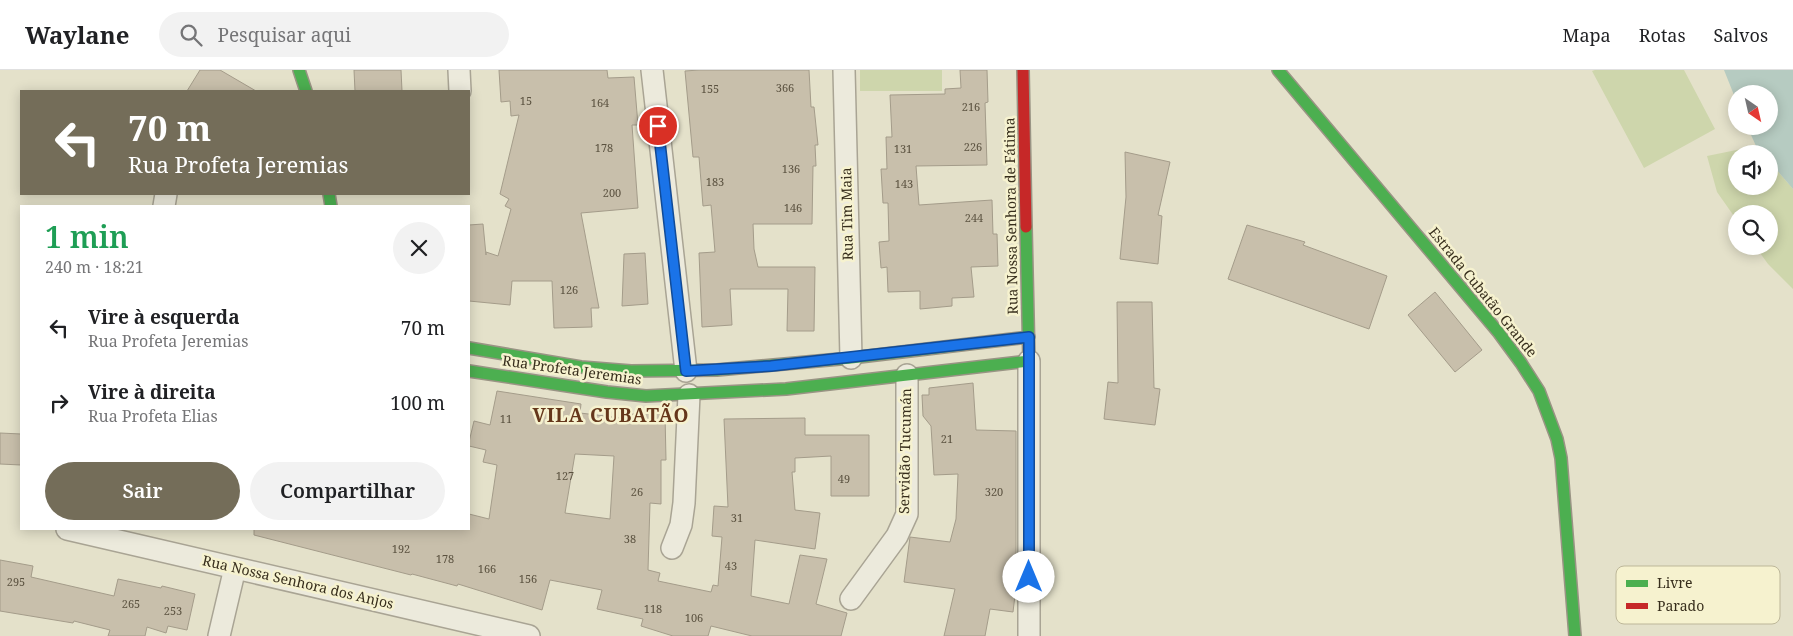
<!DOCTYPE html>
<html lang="pt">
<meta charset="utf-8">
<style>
body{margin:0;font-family:"Noto Serif",serif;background:#f2f2f2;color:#202124;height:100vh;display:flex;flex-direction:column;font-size:19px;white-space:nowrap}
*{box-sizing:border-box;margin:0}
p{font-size:16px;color:#757577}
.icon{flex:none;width:28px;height:28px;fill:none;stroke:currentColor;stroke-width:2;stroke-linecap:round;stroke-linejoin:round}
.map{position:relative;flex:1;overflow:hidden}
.sheet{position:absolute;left:20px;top:135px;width:450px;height:325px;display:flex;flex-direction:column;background:#fff;border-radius:0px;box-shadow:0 2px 12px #0003}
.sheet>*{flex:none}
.hud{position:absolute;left:20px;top:20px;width:450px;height:105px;border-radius:0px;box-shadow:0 2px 12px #0003;background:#746d59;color:#fff;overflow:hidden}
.needle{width:32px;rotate:146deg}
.buttons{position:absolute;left:1728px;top:15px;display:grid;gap:10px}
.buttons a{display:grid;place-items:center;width:50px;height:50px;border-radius:50%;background:#fff;box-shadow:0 2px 12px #0003;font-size:25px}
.pin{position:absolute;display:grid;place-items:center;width:42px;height:42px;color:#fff;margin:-21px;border:2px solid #fff;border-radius:50%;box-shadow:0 1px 5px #0007}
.me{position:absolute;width:55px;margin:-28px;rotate:0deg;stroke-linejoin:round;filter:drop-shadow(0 0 4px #0008)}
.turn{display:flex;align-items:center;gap:18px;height:105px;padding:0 25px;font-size:22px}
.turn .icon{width:65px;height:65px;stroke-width:2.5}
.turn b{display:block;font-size:35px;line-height:42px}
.round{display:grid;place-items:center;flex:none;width:52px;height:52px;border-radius:26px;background:#f2f2f2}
.head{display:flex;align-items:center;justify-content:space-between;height:85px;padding:0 25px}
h1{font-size:30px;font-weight:600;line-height:38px;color:#1e9e55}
.cta{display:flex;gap:10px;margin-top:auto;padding:10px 25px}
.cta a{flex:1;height:58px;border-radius:30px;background:#746d59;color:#fff;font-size:20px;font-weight:600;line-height:58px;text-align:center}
.cta a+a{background:#f2f2f2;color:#202124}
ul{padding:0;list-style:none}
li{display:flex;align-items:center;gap:15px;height:75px;padding:0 25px}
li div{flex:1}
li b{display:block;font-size:19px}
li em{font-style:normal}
header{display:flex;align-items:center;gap:30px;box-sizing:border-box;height:70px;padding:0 25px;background:#fff;border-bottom:1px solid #e0e0e0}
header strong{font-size:24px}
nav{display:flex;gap:28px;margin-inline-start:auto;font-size:18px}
.search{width:350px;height:45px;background:#f2f2f2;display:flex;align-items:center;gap:12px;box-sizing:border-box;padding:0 18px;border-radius:28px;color:#757577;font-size:19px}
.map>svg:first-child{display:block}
</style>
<header>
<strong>Waylane</strong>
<div class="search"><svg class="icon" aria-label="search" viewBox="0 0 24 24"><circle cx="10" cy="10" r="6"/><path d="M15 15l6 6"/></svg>Pesquisar aqui</div>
<nav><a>Mapa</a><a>Rotas</a><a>Salvos</a></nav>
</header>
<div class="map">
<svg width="1793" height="566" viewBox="0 0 1793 566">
<rect width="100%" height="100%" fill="#e4e1ca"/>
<path fill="#ced6ac" d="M860,0h82v21h-82z
M1595,0h89l31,59 -71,39 -52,-97z
M1756,76l6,8h-26v32h33v-25l24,28v100l-25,-25 -13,-18h14v-32h-33v5l-19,-27 -10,-36z"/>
<path fill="#b6cbc1" d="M1724,0h69v119l-24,-28v-7h-7l-6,-8 -9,-20h22v-32h-33v6z"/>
<path fill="#c8bfab" stroke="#a49c8a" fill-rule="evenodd" d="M200,0h20l36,21h-69z
M354,0h47l1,21h-47z
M499,0h108l1,8 26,-1 4,48h-6l6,83 -57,5 18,95h-8l1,19 -38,1 -2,-47h-40l-2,24 -41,-4v-76l14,-1 3,31v-3l12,4 13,-47 -6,-3 4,-7 -9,-5 19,-79 -8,1 -1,-15 -9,1z
M699,0h110l2,37h3l4,38h-3l1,21h-3l-1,58h-59l1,25 4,18h57l-1,64h-27l1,-42h-58l2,36 -30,2 -3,-74 16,-1 -4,-47 -8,1 -4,-49h-6l-8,-86z
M960,0h27l1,32 -3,1 2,62 -71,1 3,39 73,-5 1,34h4l1,32 -27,1 3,30 -22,1v8l-32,3v-18l-32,1 -1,-25 -6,1 -2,-26 10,-1 -1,-38h-5l-2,-34h6l-1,-32h6l-2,-42 55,-1v-5l16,-1z
M1125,82l45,10 -12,53 4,1 -4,48 -38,-5 6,-62z
M1247,155l58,17 -2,3 84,31 -18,53 -141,-50z
M645,183l3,51 -26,2 2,-52z
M1435,222l47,58 -27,22 -47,-57z
M1117,232h35l2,86 6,1 -5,36 -51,-6 4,-37 10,1z
M973,313l3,47 40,1v156l-3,25 -23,-3 -5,27h-41l11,-47 -51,-7 6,-45 40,5 6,-23 2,-45 -24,1 -3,-49 -8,-10 -1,-21h7v-7z
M497,321l84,13 -1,9 50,6v-5h35l1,46h-5v44l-11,-1 -2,67 12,3 -2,8 53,11 2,-7 5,1 4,-49 -10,-1 2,-30 14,1 -4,-88 81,-1v17h64v61h-38v-40l-36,2v14h-3l3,38 25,3 -5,36 -60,-9 -4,56 38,8 11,-49 27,4 -11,45 31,9 -6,23h-89l-41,-10 -3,10h-35l-32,-10 2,-7 -46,-10 5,-19 -52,-10 -8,30 -84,-26 -1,2 -45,-12 -1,1 -157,-40v-6h215v-15l20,5 8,-54 -14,-3 3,-12 -17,-4v-4l5,-21 16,4zM575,384l39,2 -4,63 -45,-6z
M0,363l21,1v31l-21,-1z
M0,490l33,6 -2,11 83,19 4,-17 43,9 1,-2 33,8 -8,36 -19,-4 -2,7 -19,-6 -2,9h-37l2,-6 -36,-9 -1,2 -73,-12z"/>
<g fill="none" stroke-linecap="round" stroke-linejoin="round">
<g stroke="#a9a494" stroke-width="24">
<path id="street" d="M459,0l1,21
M652,0l34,301
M844,0l7,288
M164,136l2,-12
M67,459l462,107
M672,478l9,-23 3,-22 5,-108
M851,529l46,-63 10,-22v-139
M219,566l16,-68
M1029,566v-275"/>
</g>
<g stroke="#999484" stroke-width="14">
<path id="fast" d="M299,0l7,21
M1278,0l221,263 22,30 18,28 18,48 4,19 14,178
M329,124l2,12
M469,278l112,19 50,4 86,-1 134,-12 178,-21
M469,301l138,21 39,4 140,-7 243,-28 -3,-134"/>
</g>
<g stroke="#999484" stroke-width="14">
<path id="jam" d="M1023,0l3,157"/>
</g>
<use href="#street" stroke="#eceadc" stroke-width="21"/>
<use href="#fast" stroke="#4caf50" stroke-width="11"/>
<use href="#jam" stroke="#c62828" stroke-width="11"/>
</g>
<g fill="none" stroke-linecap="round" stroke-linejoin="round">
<g stroke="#114b97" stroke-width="12">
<path id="route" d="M658,56l28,245 85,-5 258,-29v240"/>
</g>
<use href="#route" stroke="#1a73e8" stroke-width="9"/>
</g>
<g text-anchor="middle" stroke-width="5" stroke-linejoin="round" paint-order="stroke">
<g font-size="11" fill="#5b5240">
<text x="785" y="22">366</text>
<text x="710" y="23">155</text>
<text x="526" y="35">15</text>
<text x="600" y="37">164</text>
<text x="971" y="41">216</text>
<text x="973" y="81">226</text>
<text x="604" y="82">178</text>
<text x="903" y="83">131</text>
<text x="791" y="103">136</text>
<text x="715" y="116">183</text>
<text x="904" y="118">143</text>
<text x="612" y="127">200</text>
<text x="793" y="142">146</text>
<text x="974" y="152">244</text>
<text x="569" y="224">126</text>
<text x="506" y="353">11</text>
<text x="947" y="373">21</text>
<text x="565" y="410">127</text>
<text x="844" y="413">49</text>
<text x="637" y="426">26</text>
<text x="994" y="426">320</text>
<text x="737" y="452">31</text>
<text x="630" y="473">38</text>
<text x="401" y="483">192</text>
<text x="445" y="493">178</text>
<text x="731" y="500">43</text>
<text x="487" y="503">166</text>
<text x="528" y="513">156</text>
<text x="16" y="516">295</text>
<text x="131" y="538">265</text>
<text x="653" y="543">118</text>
<text x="173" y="545">253</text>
<text x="694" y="552">106</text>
</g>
<g font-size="14" fill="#372e1c" stroke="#f6f2cf">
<text transform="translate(847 144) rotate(-91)" y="5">Rua Tim Maia</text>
<text transform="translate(1011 146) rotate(-91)" y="5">Rua Nossa Senhora de Fátima</text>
<text transform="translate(1483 222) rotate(51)" y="5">Estrada Cubatão Grande</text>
<text transform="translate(572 300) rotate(8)" y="5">Rua Profeta Jeremias</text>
<text transform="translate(905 381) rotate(-89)" y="5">Servidão Tucumán</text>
<text transform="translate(298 512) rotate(13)" y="5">Rua Nossa Senhora dos Anjos</text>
</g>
<g font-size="19" font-weight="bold" letter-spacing="1" fill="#65371b" stroke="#f6f2cf">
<text x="611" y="352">VILA CUBATÃO</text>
</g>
</g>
<rect x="1616" y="496" width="164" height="58" rx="8" fill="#f6f2cf" stroke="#bdb799" stroke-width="1"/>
<rect x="1626" y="510" width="22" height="7" fill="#4caf50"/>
<rect x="1626" y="533" width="22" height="6" fill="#c62828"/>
<g font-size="14" fill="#372e1c">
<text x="1657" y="518">Livre</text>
<text x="1657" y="541">Parado</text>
</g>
</svg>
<div class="buttons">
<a><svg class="needle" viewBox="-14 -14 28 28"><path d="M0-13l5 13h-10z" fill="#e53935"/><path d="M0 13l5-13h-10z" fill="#757577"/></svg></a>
<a><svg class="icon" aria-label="sound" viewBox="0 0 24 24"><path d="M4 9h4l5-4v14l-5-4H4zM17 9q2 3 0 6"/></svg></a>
<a><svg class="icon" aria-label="search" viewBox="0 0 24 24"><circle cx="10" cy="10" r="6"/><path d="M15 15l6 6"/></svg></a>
</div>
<div class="pin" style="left:658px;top:56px;background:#d93025"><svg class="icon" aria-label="arrive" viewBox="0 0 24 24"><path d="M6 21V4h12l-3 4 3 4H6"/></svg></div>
<svg class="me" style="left:1029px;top:507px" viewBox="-20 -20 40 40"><circle r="19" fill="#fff"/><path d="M0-13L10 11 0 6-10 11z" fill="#1a73e8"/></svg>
<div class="hud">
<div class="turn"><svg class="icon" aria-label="left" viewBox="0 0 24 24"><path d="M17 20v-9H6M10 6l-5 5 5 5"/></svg><div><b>70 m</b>Rua Profeta Jeremias</div></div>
</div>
<section class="sheet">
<div class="head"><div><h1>1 min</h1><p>240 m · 18:21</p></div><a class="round"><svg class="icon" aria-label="close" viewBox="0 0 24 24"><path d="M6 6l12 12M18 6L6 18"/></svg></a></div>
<ul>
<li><svg class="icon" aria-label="left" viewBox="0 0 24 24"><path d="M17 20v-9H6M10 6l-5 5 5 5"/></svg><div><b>Vire à esquerda</b><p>Rua Profeta Jeremias</p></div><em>70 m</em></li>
<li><svg class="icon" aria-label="right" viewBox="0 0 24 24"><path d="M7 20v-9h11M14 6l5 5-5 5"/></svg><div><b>Vire à direita</b><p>Rua Profeta Elias</p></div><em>100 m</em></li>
</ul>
<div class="cta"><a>Sair</a><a>Compartilhar</a></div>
</section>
</div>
